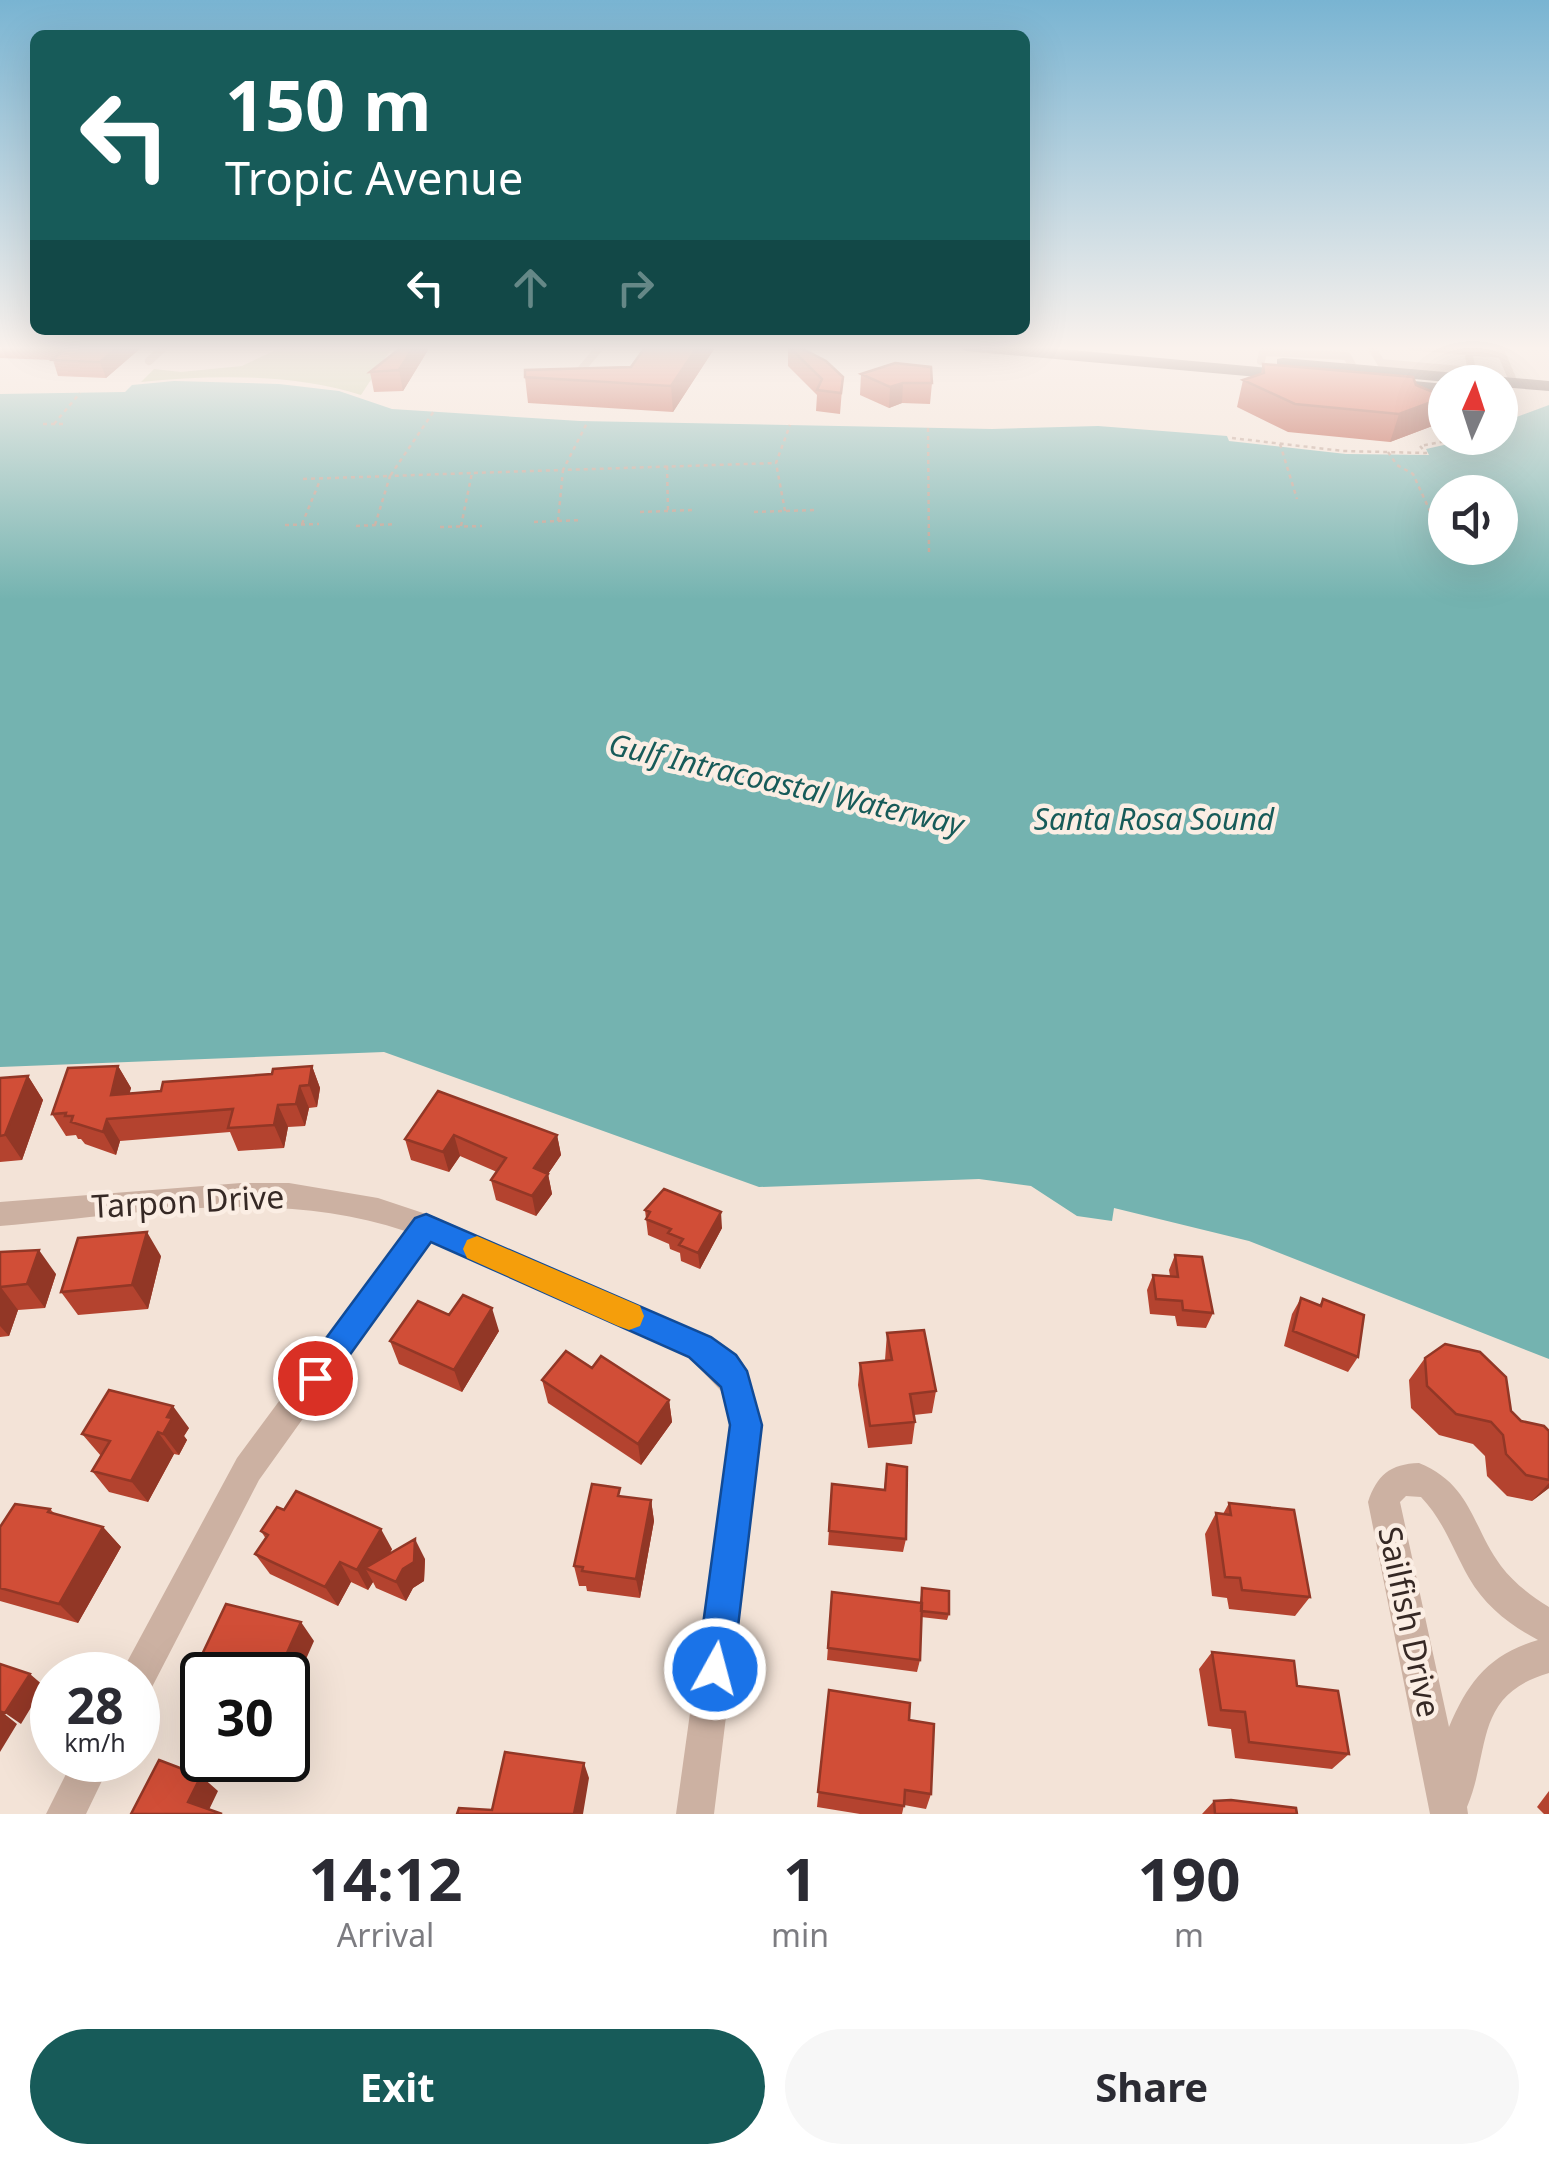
<!DOCTYPE html>
<style>
body{margin:0;font-family:"Noto Sans",sans-serif;background:#f7f7f7;color:#2b2b33;height:100vh;display:flex;flex-direction:column;font-size:38px;white-space:nowrap}
*{box-sizing:border-box;margin:0}
p{font-size:32px;color:#7c7c81}
.icon{flex:none;width:55px;height:55px;fill:none;stroke:currentColor;stroke-width:2;stroke-linecap:round;stroke-linejoin:round}
.map{position:relative;height:1814px;overflow:hidden}
.sheet{display:flex;flex-direction:column;background:#fff;flex:1}
.sheet>*{flex:none}
.top-card{position:absolute;left:30px;top:30px;width:1000px;height:305px;border-radius:15px;box-shadow:0 10px 40px #0002;background:#175b59;color:#fff;overflow:hidden}
.needle{width:65px;rotate:3deg}
.controls{position:absolute;left:1428px;top:365px;display:grid;gap:20px}
.controls a{display:grid;place-items:center;width:90px;height:90px;border-radius:50%;background:#fff;box-shadow:0 10px 40px #0002;font-size:50px}
.speed{position:absolute;left:30px;top:1652px;display:flex;gap:20px;font-size:50px;font-weight:700;text-align:center}
.speed>*{display:grid;place-content:center;width:130px;height:130px;border-radius:50%;background:#fff;box-shadow:0 10px 40px #0002;line-height:1}
.speed small{font-size:25px;font-weight:400}
.speed .limit{border:5px solid #111;border-radius:15px;background:#fff;color:#111}
.pin{position:absolute;display:grid;place-items:center;width:85px;height:85px;color:#fff;margin:-42px;border:5px solid #fff;border-radius:50%;box-shadow:0 2px 10px #0007}
.me{position:absolute;width:110px;margin:-55px;rotate:7deg;stroke-linejoin:round;filter:drop-shadow(0 0 8px #0008)}
.turn{display:flex;align-items:center;gap:35px;height:210px;padding:0 30px;font-size:45px}
.turn .icon{width:130px;height:130px;stroke-width:2.5}
.turn b{display:block;font-size:70px;line-height:85px}
.lanes{display:flex;align-items:center;height:95px;padding:0 30px;background:#0003;justify-content:center;gap:50px;direction:ltr}
.lanes .off{opacity:.35}
.eta{display:flex;justify-content:space-evenly;align-items:center;height:170px;text-align:center}
.eta b{font-size:60px;font-weight:700;line-height:70px}
.action{display:flex;gap:20px;margin-top:auto;padding:20px 30px}
.action a{flex:1;height:115px;border-radius:60px;background:#175b59;color:#fff;font-size:40px;font-weight:700;line-height:115px;text-align:center}
.action a+a{background:#f7f7f7;color:#2b2b33}
.map>svg:first-child{display:block}
</style>
<div class="map">
<svg width="1549" height="1814" viewBox="0 0 1549 1814">
<rect width="100%" height="100%" fill="#f3e3d7"/>
<path fill="#b8c396" d="M284,346h109l-32,49c-68,-22 -150,-20 -220,-13l13,-13 27,3 61,-6z"/>
<path fill="#74b3b0" fill-rule="evenodd" d="M174,381l105,3 60,7 53,18 188,12 412,8 106,-3 129,10 2,5 117,13 83,1 -3,-6 49,-11h25v-15l49,-18v954l-300,-118 -135,-33 -2,13 -35,-5 -46,-30 -52,-7 -220,8 -375,-135 -384,15v-673l125,-2 7,-7zM1445,492h55v56h-55z"/>
<g fill="none" stroke-linecap="round" stroke-linejoin="round">
<path stroke="#b89b8c" stroke-width="2.5" stroke-dasharray="4 4" stroke-linecap="butt" d="M43,424h22
M54,424l26,-31
M928,428l1,127
M1232,438l111,13 83,2 -6,-7 43,-8
M1280,444l17,55
M1388,452l9,13 16,9 22,48
M667,466l1,45
M303,479l87,-3 44,-65
M785,511l-9,-48 14,-38
M640,512l52,-2
M754,512l60,-2
M558,521l5,-51 213,-7
M534,522l47,-2
M302,524l19,-46
M285,525l34,-1
M375,525l15,-49 82,-3
M356,526l40,-2
M461,526l11,-53 91,-3 25,-49
M440,527l42,-1"/>
<path stroke="#ccb1a2" stroke-width="8" d="M1371,346l10,17 91,8 -4,-20
M1409,346l92,8
M1500,350l14,33
M149,361l16,-15
M1261,361l2,-9 84,4 7,13
M574,378l27,-32"/>
<path fill="#ccb1a2" fill-rule="evenodd" d="M241,1183h48l89,15 57,19 276,120c29,24 43,51 51,88l-48,389h-38l54,-389 -9,-34 -32,-34 -259,-116 -171,239 -108,209 -13,5v-19h-18l117,-217 168,-227c-129,-44 -272,-16 -405,-5v-24z
M1419,1463c53,22 52,62 82,103 13,17 30,30 48,41v66c-76,22 -58,77 -82,134l1,7h-38l-62,-312c9,-27 22,-38 51,-39zM1406,1496l15,1c23,24 32,53 48,81 16,28 42,48 69,62 -49,14 -70,42 -89,87l-49,-225z
M73,1760h39l-26,54h-40z"/>
<path fill="#58423b" fill-rule="evenodd" d="M958,346h70l274,25 9,5 -9,5 -336,-30z
M1283,358l266,23v10l-49,-4v-5h-52l-171,-15v-8z
M1383,378l62,6v10l-68,-7 -3,-4z"/>
</g>
<path fill="#b4432f" d="M0,346h143l-37,32 -48,-2 -5,-16 -53,-2z
M403,346h24l1,4 -25,41 -29,1 -4,-20z
M788,346l55,31 -3,37 -24,-3 1,-16 -29,-29z
M1201,346h43l-1,2z
M714,349l-41,63 -145,-9 -3,-26 106,-10z
M1263,364l153,21 19,40 -45,17 -102,-10 -51,-25 6,-27 18,-6z
M861,374l71,9 -2,21 -28,-1 -13,5 -29,-13z
M118,1066l13,22 -2,5 32,-2 111,-17 40,-8 8,22 -3,19 -8,1 -4,18 -17,1 -4,21 -46,3 -8,-19 -110,9 -4,14 -31,-11 -4,-5h-3l-2,-4 -10,1 -14,-22z
M28,1076l15,24 -21,60 -22,2v-84z
M438,1091l119,44 4,20 -13,19 4,20 -16,22 -40,-16 -5,-20 6,-8 -37,-16 -11,16 -38,-12 -6,-21z
M645,1210l77,18 -22,41 -19,-8 -1,-8 -10,-4 -1,-5 -21,-9z
M0,1252l56,22 -11,34 -27,2 -9,26 -9,1z
M1175,1255l38,58 -7,15 -29,-2 -2,-10 -25,-2 -3,-24 6,-15 17,1 -1,-6z
M161,1256l-13,53 -70,6 -17,-23z
M1301,1298l18,8 4,-7 35,58 -10,15 -64,-26 8,-32z
M449,1315l50,16 -37,61 -63,-28 -9,-23z
M887,1333l49,58 -4,22 -18,2 1,7 -3,22 -44,4 -10,-63 2,-22 25,-3z
M1425,1358l86,53 10,10 28,10v57l-17,13 -25,-5 -20,-20 -2,-20 -12,-12 -34,-9 -28,-27 -2,-28z
M592,1368l77,32 3,22 -31,43 -93,-62 -6,-23z
M189,1428l-5,8 3,4 -8,15 -5,-1 -26,48 -39,-10 -17,-21 9,-15 -19,-22z
M887,1464l19,75 -3,13 -75,-7 4,-61 52,6z
M622,1497l29,3 3,21 -14,77 -53,-7 -1,-5h-7l-5,-20z
M1229,1503l81,94 -15,19 -66,-7 -2,-11 -15,-2 -7,-62 11,-21 7,1z
M50,1509l5,5 48,13 18,20 -43,76 -78,-22v-74z
M261,1531l131,18 -3,6 36,4 -1,22 -11,7 -7,13 -30,-13 -3,-6 -5,8 -17,-8 -13,24 -68,-32 -15,-20 11,-15z
M922,1588l27,26 -2,6 -26,-3 -1,43 -3,12 -90,-12 5,-68 88,11z
M314,1641l-112,34v41l-15,-16 15,-32 -4,-5z
M1212,1652l85,34 52,68 -17,15 -97,-11 -4,-29 -23,-3 -9,-57z
M829,1690l102,104 -5,15 -22,-4 -2,9h-42l-43,-7z
M1549,1791v23h-5l-7,-7z
M1214,1801l83,13h-95z"/>
<path fill="#923726" d="M119,346h24l-37,32 -6,-16z
M414,346h13l1,4 -25,41 -4,-21z
M698,346h16v3l-41,63 -2,-26z
M903,383l-1,20 -13,5 1,-21z
M1445,397l-10,28 -45,17 9,-28z
M118,1066l13,22 -7,29 -13,-22z
M312,1066l8,22 -3,19 -8,-22z
M28,1076l15,24 -21,60 -17,-25z
M300,1086l9,22 -4,18 -9,-22z
M278,1105l10,22 -4,21 -10,-23z
M107,1119l13,22 -4,14 -13,-23z
M454,1135l6,21 -11,16 -6,-20z
M557,1135l4,20 -13,19 4,20 -16,22 -4,-20 2,-28z
M721,1212l1,16 -22,41 -2,-16z
M147,1232l14,24 -13,53 -16,-24z
M39,1250l17,24 -11,34 -18,-24z
M0,1286l18,24 -9,26 -9,-10z
M492,1308l7,23 -37,61 -8,-22z
M669,1400l3,22 -31,43 -3,-21z
M173,1406l16,22 -5,8 3,4 -8,15 -16,-21 4,-17z
M158,1432l16,22 -26,48 -17,-21z
M1549,1483v5l-17,13z
M651,1500l3,21 -14,77 -4,-19z
M103,1527l18,20 -43,76 -19,-19z
M381,1529l11,20 -14,25 -13,-6 8,14 -5,8 -11,-20z
M415,1539l10,20 -1,22 -11,7 -7,13 -10,-19 7,-13z
M340,1562l11,20 -13,24 -13,-19z
M301,1622l13,19 -26,59v-25h-11z
M30,1674l14,12 -23,38 -16,-11z
M2,1712l15,12 -17,28v-36z
M584,1763l5,15 -6,36h-9z
M201,1776l17,15 -11,23 -19,-12z"/>
<path fill="#d14e37" stroke="#923726" stroke-width="2.5" d="M69,346h50l-19,16 -48,-2z
M403,346h11l-15,24 -29,2z
M646,346h52l-27,40 -146,-9v-7l106,-3z
M788,346h9l29,15 17,16 -2,16 -24,-3 5,-11z
M895,363l36,4 1,16h-29l-13,4 -29,-13z
M1263,364l150,13 3,8 29,12 -46,17 -104,-10 -52,-24 21,-7z
M118,1066l-7,29 50,-4 2,-9 109,-8 1,-5 39,-3 -3,19 -9,1 -4,18 -18,1 -4,20 -46,3 5,-19 -126,10 -4,13 -32,-10 2,-6h-8l1,-3 -14,1 16,-46z
M28,1076l-23,59 -5,1v-58z
M438,1091l119,44 -23,33 14,6 -16,22 -41,-16 15,-22 -52,-23 -11,17 -38,-13z
M664,1189l57,23 -23,41 -19,-8 4,-6 -15,-6 3,-4 -25,-10 4,-7 -5,-2z
M147,1232l-15,53 -71,7 17,-54z
M39,1250l-12,34 -27,3v-35z
M1175,1255l27,2 11,56 -30,-3 -1,-9 -26,-2 -3,-24 25,2z
M463,1295l29,13 -38,62 -64,-29 28,-40 31,14z
M1301,1298l20,8 2,-7 41,16 -6,42 -65,-26z
M924,1330l12,61 -26,3 5,28 -45,4 -10,-63 32,-3 -5,-27z
M1445,1344l35,8 26,25 5,34 10,10 23,5 5,5v49l-23,-5 -20,-21 -3,-19 -12,-13 -35,-8 -29,-28 -2,-28z
M566,1351l26,17 9,-12 68,44 -31,44 -96,-64z
M109,1390l64,16 -6,11 5,1 -9,16 -5,-2 -27,49 -39,-10 18,-30 -28,-7z
M887,1464l20,3 -1,72 -77,-8 3,-47 53,6z
M592,1484l28,4 -2,8 33,4 -15,79 -54,-8 1,-4 -9,-1z
M296,1491l85,38 -24,41 -17,-8 -15,25 -70,-33 13,-19 -7,-4 16,-24 7,3z
M1229,1503l65,7 16,87 -68,-7 -2,-12 -15,-1 -9,-64 15,2z
M15,1504l35,5 -2,3 55,15 -44,77 -59,-16v-61z
M415,1539l-1,23 -11,7 -7,13 -31,-14z
M922,1588l27,3v23l-28,-3z
M832,1592l90,11 -2,57 -92,-12z
M226,1604l75,18 -24,53h-75v29l-15,-4 17,-36 -6,-1z
M1212,1652l82,9 3,25 41,5 11,63 -100,-12 -4,-30 -24,-2z
M0,1664l30,10 -25,39 -3,-1 -2,4z
M829,1690l81,13 -1,17 25,4 -3,70 -26,-4 -1,16 -86,-14z
M505,1752l79,11 -10,51h-117l2,-6 33,2z
M159,1760l42,16 -13,26 34,12h-91z
M1231,1800l65,8 1,6h-82l-1,-13z"/>
<linearGradient id="sky" x2="0" y2="1"><stop stop-color="#79b4d2"/><stop offset="0.58" stop-color="#faf2ed"/><stop offset="1" stop-color="#faf2ed" stop-opacity="0"/></linearGradient>
<rect width="1549" height="600" fill="url(#sky)"/>
<path fill="#1a73e8" stroke="#114b97" stroke-width="2.5" d="M426,1214l285,123 25,18 11,16 15,54 -29,244 -5,13 -13,5 -13,-5 -5,-13 33,-244 -9,-38 -32,-30 -258,-115 -105,146 -11,5 -11,-5 -5,-10 5,-10 111,-150z"/>
<path fill="#f59e0b" d="M477,1236l163,70 4,10 -4,10 -11,4 -11,-4 -151,-68 -4,-9 4,-9z"/>
<g text-anchor="middle" stroke-width="9" stroke-linejoin="round" paint-order="stroke">
<g font-size="30" font-style="italic" fill="#175b59" stroke="#fbeee4">
<text transform="translate(786 785) rotate(13)" y="10">Gulf Intracoastal Waterway</text>
<text x="1154" y="830">Santa Rosa Sound</text>
</g>
<g font-size="32" fill="#362925" stroke="#fbeee4">
<text transform="translate(188 1202) rotate(-3)" y="11">Tarpon Drive</text>
<text transform="translate(1409 1622) rotate(78)" y="11">Sailfish Drive</text>
</g>
</g>
</svg>
<div class="controls">
<a><svg class="needle" viewBox="-14 -14 28 28"><path d="M0-13l5 13h-10z" fill="#e53935"/><path d="M0 13l5-13h-10z" fill="#7c7c81"/></svg></a>
<a><svg class="icon" aria-label="sound" viewBox="0 0 24 24"><path d="M4 9h4l5-4v14l-5-4H4zM17 9q2 3 0 6"/></svg></a>
</div>
<div class="speed"><div>28<small>km/h</small></div><div class="limit">30</div></div>
<div class="pin" style="left:315px;top:1378px;background:#d93025"><svg class="icon" aria-label="arrive" viewBox="0 0 24 24"><path d="M6 21V4h12l-3 4 3 4H6"/></svg></div>
<svg class="me" style="left:715px;top:1669px" viewBox="-20 -20 40 40"><circle r="17" fill="#1a73e8" stroke="#fff" stroke-width="3"/><path d="M0-11L8 9 0 5-8 9z" fill="#fff"/></svg>
<div class="top-card">
<div class="turn"><svg class="icon" aria-label="left" viewBox="0 0 24 24"><path d="M17 20v-9H6M10 6l-5 5 5 5"/></svg><div><b>150 m</b>Tropic Avenue</div></div>
<div class="lanes"><svg class="icon" aria-label="left" viewBox="0 0 24 24"><path d="M17 20v-9H6M10 6l-5 5 5 5"/></svg><svg class="icon off" aria-label="ahead" viewBox="0 0 24 24"><path d="M12 20V5M6 11l6-6 6 6"/></svg><svg class="icon off" aria-label="right" viewBox="0 0 24 24"><path d="M7 20v-9h11M14 6l5 5-5 5"/></svg></div>
</div>
</div>
<section class="sheet">
<div class="eta">
<div><b>14:12</b><p>Arrival</p></div>
<div><b>1</b><p>min</p></div>
<div><b>190</b><p>m</p></div>
</div>
<div class="action"><a>Exit</a><a>Share</a></div>
</section>
